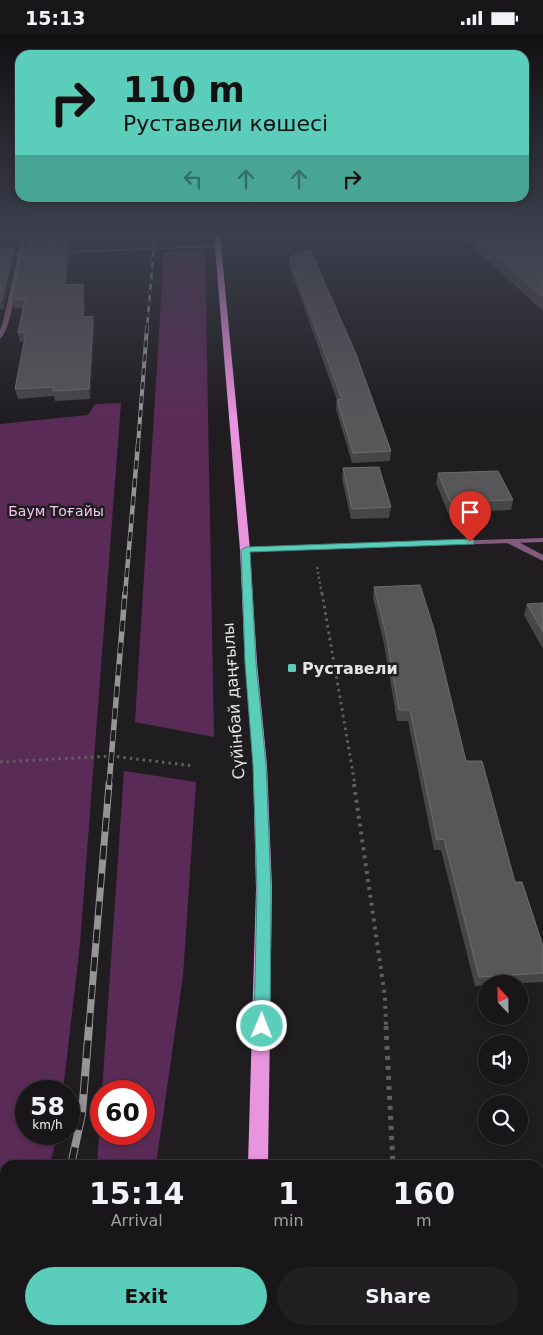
<!DOCTYPE html>
<meta charset="utf-8">
<style>
body{margin:0;font-family:"DejaVu Sans",sans-serif;background:#211f21;color:#f1f3f6;height:100vh;display:flex;flex-direction:column;font-size:19px;white-space:nowrap}
*{box-sizing:border-box;margin:0}
p{font-size:16px;color:#9f9fa2}
.icon{flex:none;width:28px;height:28px;fill:none;stroke:currentColor;stroke-width:2;stroke-linecap:round;stroke-linejoin:round}
.map{position:relative;flex:1;overflow:hidden}
.sheet{position:absolute;left:0px;top:1125px;width:544px;height:175px;display:flex;flex-direction:column;background:#181618;border-radius:15px 15px 0 0;box-shadow:0 2px 8px #0003,0 0 0 1px #363537}
.sheet>*{flex:none}
.top-card{position:absolute;left:15px;top:15px;width:514px;height:152px;border-radius:15px;box-shadow:0 2px 8px #0003,0 0 0 1px #363537;background:#5bcebb;color:#111;overflow:hidden}
.needle{width:32px;rotate:338deg}
.tools{position:absolute;left:478px;top:940px;display:grid;gap:10px}
.tools a{display:grid;place-items:center;width:50px;height:50px;border-radius:50%;background:#181618;box-shadow:0 2px 8px #0003,0 0 0 1px #363537;font-size:25px}
.speed{position:absolute;left:15px;top:1045px;display:flex;gap:10px;font-size:25px;font-weight:700;text-align:center}
.speed>*{display:grid;place-content:center;width:65px;height:65px;border-radius:50%;background:#181618;box-shadow:0 2px 8px #0003,0 0 0 1px #363537;line-height:1}
.speed small{font-size:12px;font-weight:400}
.speed .limit{border:8px solid #d22;background:#fff;color:#111}
.pin{position:absolute;display:grid;place-items:center;width:42px;height:42px;color:#fff;margin:-51px -21px;border-radius:50% 50% 50% 0;rotate:-45deg;box-shadow:0 0 5px #0007}
.pin .icon{rotate:45deg}
.me{position:absolute;width:55px;margin:-28px;rotate:1deg;stroke-linejoin:round;filter:drop-shadow(0 0 4px #0008)}
.turn{display:flex;align-items:center;gap:18px;height:105px;padding:0 25px;font-size:22px}
.turn .icon{width:65px;height:65px;stroke-width:2.5}
.turn b{display:block;font-size:35px;line-height:42px}
.lanes{display:flex;align-items:center;height:48px;padding:0 25px;background:#0003;justify-content:center;gap:25px;direction:ltr}
.lanes .off{opacity:.35}
.eta{display:flex;justify-content:space-evenly;align-items:center;height:85px;text-align:center}
.eta b{font-size:30px;font-weight:600;line-height:35px}
.button{display:flex;gap:10px;margin-top:auto;padding:10px 25px}
.button a{flex:1;height:58px;border-radius:30px;background:#5bcebb;color:#111;font-size:20px;font-weight:600;line-height:58px;text-align:center}
.button a+a{background:#211f21;color:#f1f3f6}
.status{display:flex;justify-content:space-between;align-items:center;height:35px;padding:0 25px;background:#181618;direction:ltr}
.status svg{height:14px;fill:currentColor}
.map>svg:first-child{display:block}
</style>
<div class="status"><b>15:13</b><svg viewBox="0 0 49 12"><path d="M0 12V9h3v3zM5 12V6h3v6zM10 12V3h3v9zM15 12V0h3v12zM26 1h20v11H26zM47 4h2v5h-2z"/></svg></div>
<div class="map">
<svg width="543" height="1300" viewBox="0 0 543 1300">
<rect width="100%" height="100%" fill="#201d20"/>
<path fill="#5b2b57" d="M205,216l9,486 -79,-15 29,-470z
M121,368l-41,541 -17,147h-37v43h31l-7,31h-45v165h8l-1,5h-12v-911l88,-9 7,-11z
M124,736l72,11 -13,194 -27,189h-59l4,-57v26h43v-43h-42z
M68,1295h64l-1,5h-64z"/>
<g fill="none" stroke-linecap="round" stroke-linejoin="round">
<path stroke="#615e61" stroke-width="2.5" stroke-dasharray="2 3" stroke-linecap="butt" d="M317,532l5,28"/>
<path stroke="#615e61" stroke-width="3" stroke-dasharray="2.5 4" stroke-linecap="butt" d="M322,558l33,192
M0,727l112,-6 82,10"/>
<path stroke="#615e61" stroke-width="4" stroke-dasharray="3 5" stroke-linecap="butt" d="M354,749l31,213 1,30"/>
<path stroke="#615e61" stroke-width="5" stroke-dasharray="4 6" stroke-linecap="butt" d="M386,991l7,139
M401,1295v5"/>
<path fill="#825a7d" fill-rule="evenodd" d="M22,200h4l-3,17 12,1 -13,2c-3,16 -11,76 -22,84v-9l3,-8 15,-67h-18v-2l18,-1z
M218,210l2,2 -163,6 -2,-1z
M507,504h6l30,16v6l-36,-18z"/>
<path fill="#825a7d" fill-rule="evenodd" d="M543,503v4l-298,10 -4,-2 4,-2z"/>
<path fill="#e994df" fill-rule="evenodd" d="M214,200h6l30,315 7,113 10,102 5,124 -4,276h-20l8,-276 -3,-124 -8,-102 -5,-113z
M235,1295h22l-1,5h-22z"/>
<g stroke="#979497" stroke-width="2.5">
<path id="rail-far5" d="M147,293l8,-93"/>
</g>
<g stroke="#979497" stroke-width="4">
<path id="rail-far4" d="M138,410l9,-118"/>
</g>
<g stroke="#979497" stroke-width="4.5">
<path id="rail-far3" d="M125,560l13,-151"/>
</g>
<g stroke="#979497" stroke-width="5.5">
<path id="rail-far2" d="M109,750l16,-192"/>
</g>
<g stroke="#979497" stroke-width="7">
<path id="rail-far1" d="M89,992l20,-243"/>
</g>
<g stroke="#979497" stroke-width="8">
<path id="rail" d="M71,1130l11,-51 7,-88
M36,1300l1,-5"/>
</g>
<use href="#rail-far5" stroke="#201d20" stroke-width="2" stroke-dasharray="5.5" stroke-linecap="butt"/>
<use href="#rail-far4" stroke="#201d20" stroke-width="2.5" stroke-dasharray="7" stroke-linecap="butt"/>
<use href="#rail-far3" stroke="#201d20" stroke-width="3" stroke-dasharray="9" stroke-linecap="butt"/>
<use href="#rail-far2" stroke="#201d20" stroke-width="4" stroke-dasharray="11" stroke-linecap="butt"/>
<use href="#rail-far1" stroke="#201d20" stroke-width="5" stroke-dasharray="14" stroke-linecap="butt"/>
<use href="#rail" stroke="#201d20" stroke-width="6" stroke-dasharray="18" stroke-linecap="butt"/>
</g>
<path fill="#484548" d="M71,200l-1,13 -2,1 1,6 -3,30 17,-1 1,8 1,25 10,8 -5,74 -35,2 -1,-5 -36,3 -3,-10 9,-48 -4,1 -2,-9 5,-25h-9l-2,-8 17,-51 -2,-7z
M460,200h83v76l-68,-62v-5l-5,1z
M0,214l16,8 -12,52h-4z
M289,222l102,194 -1,10 -38,2 -16,-54 1,-9 -48,-135z
M343,433l48,39 -2,11 -38,1 -9,-40z
M438,438l75,27 -2,10 -63,3 -12,-30z
M374,552l92,174 49,121 28,64v36l-35,2h-22v1l-11,1 -34,-136h-7l-26,-129h-11l-13,-77 -11,-46z
M543,568v46l-19,-34 3,-11z"/>
<path fill="#312e31" d="M69,200h2l-1,13 -1,-7z
M472,200h41l-37,4 -1,5 -5,1z
M68,212l1,8 -4,38 -1,-8z
M14,214l2,8 -12,52 -2,-9z
M83,249l1,8 1,34 -2,-9z
M93,281l2,9 -5,74 -1,-10z"/>
<path fill="#595659" stroke="#6f6c6f" d="M30,200h39v6l-42,1z
M496,200h47v62l-67,-58z
M68,212l-4,38 19,-1v33l10,-1 -4,73 -36,2v-4l-38,2 11,-57 -8,1 7,-34 -13,1 10,-51z
M0,214h14l-12,51h-2z
M310,214l46,105 35,97 -38,2 -16,-53 5,-1 -53,-142z
M379,432l12,40 -39,2 -9,-41z
M498,436l15,29 -63,2 -12,-29z
M420,550l14,44 32,132h16l33,121h7l21,64v27l-64,4 -35,-138 -7,1 -27,-130h-11l-13,-76 -12,-47z
M543,568v29l-16,-28z"/>
<linearGradient id="sky" x2="0" y2="1"><stop stop-color="#121012"/><stop offset="0.52" stop-color="#3c404e"/><stop offset="1" stop-color="#3c404e" stop-opacity="0"/></linearGradient>
<rect width="543" height="382" fill="url(#sky)"/>
<path fill="#5bcebb" stroke="#3b867a" d="M470,504l4,1v4l-224,8 6,111 10,102 5,124 -1,137 -2,6 -6,2 -6,-2 -2,-6 3,-137 -4,-124 -8,-102 -4,-113 5,-3z"/>
<rect fill="#5bcebb" stroke="#201d20" stroke-width="2" x="287" y="628" width="10" height="10" rx="2.5"/>
<g text-anchor="middle" stroke-width="5" stroke-linejoin="round" paint-order="stroke">
<g font-size="14" fill="#f6c4ef" stroke="#201d20">
<text x="56" y="481">Баум Тоғайы</text>
</g>
<g font-size="16" font-weight="bold" fill="#e5e3e5" stroke="#201d20" text-anchor="start">
<text x="302" y="639">Руставели</text>
</g>
<g font-size="16" fill="#e5e3e5" stroke="#201d20">
<text transform="translate(233 666) rotate(-94)" y="6">Сүйінбай даңғылы</text>
</g>
</g>
</svg>
<div class="tools">
<a><svg class="needle" viewBox="-14 -14 28 28"><path d="M0-13l5 13h-10z" fill="#e53935"/><path d="M0 13l5-13h-10z" fill="#9f9fa2"/></svg></a>
<a><svg class="icon" aria-label="sound" viewBox="0 0 24 24"><path d="M4 9h4l5-4v14l-5-4H4zM17 9q2 3 0 6"/></svg></a>
<a><svg class="icon" aria-label="search" viewBox="0 0 24 24"><circle cx="10" cy="10" r="6"/><path d="M15 15l6 6"/></svg></a>
</div>
<div class="speed"><div>58<small>km/h</small></div><div class="limit">60</div></div>
<div class="pin" style="left:470px;top:507px;background:#d93025"><svg class="icon" aria-label="arrive" viewBox="0 0 24 24"><path d="M6 21V4h12l-3 4 3 4H6"/></svg></div>
<svg class="me" style="left:262px;top:991px" viewBox="-20 -20 40 40"><circle r="17" fill="#5bcebb" stroke="#fff" stroke-width="3"/><path d="M0-11L8 9 0 5-8 9z" fill="#fff"/></svg>
<div class="top-card">
<div class="turn"><svg class="icon" aria-label="right" viewBox="0 0 24 24"><path d="M7 20v-9h11M14 6l5 5-5 5"/></svg><div><b>110 m</b>Руставели көшесі</div></div>
<div class="lanes"><svg class="icon off" aria-label="left" viewBox="0 0 24 24"><path d="M17 20v-9H6M10 6l-5 5 5 5"/></svg><svg class="icon off" aria-label="ahead" viewBox="0 0 24 24"><path d="M12 20V5M6 11l6-6 6 6"/></svg><svg class="icon off" aria-label="ahead" viewBox="0 0 24 24"><path d="M12 20V5M6 11l6-6 6 6"/></svg><svg class="icon" aria-label="right" viewBox="0 0 24 24"><path d="M7 20v-9h11M14 6l5 5-5 5"/></svg></div>
</div>
<section class="sheet">
<div class="eta">
<div><b>15:14</b><p>Arrival</p></div>
<div><b>1</b><p>min</p></div>
<div><b>160</b><p>m</p></div>
</div>
<div class="button"><a>Exit</a><a>Share</a></div>
</section>
</div>
